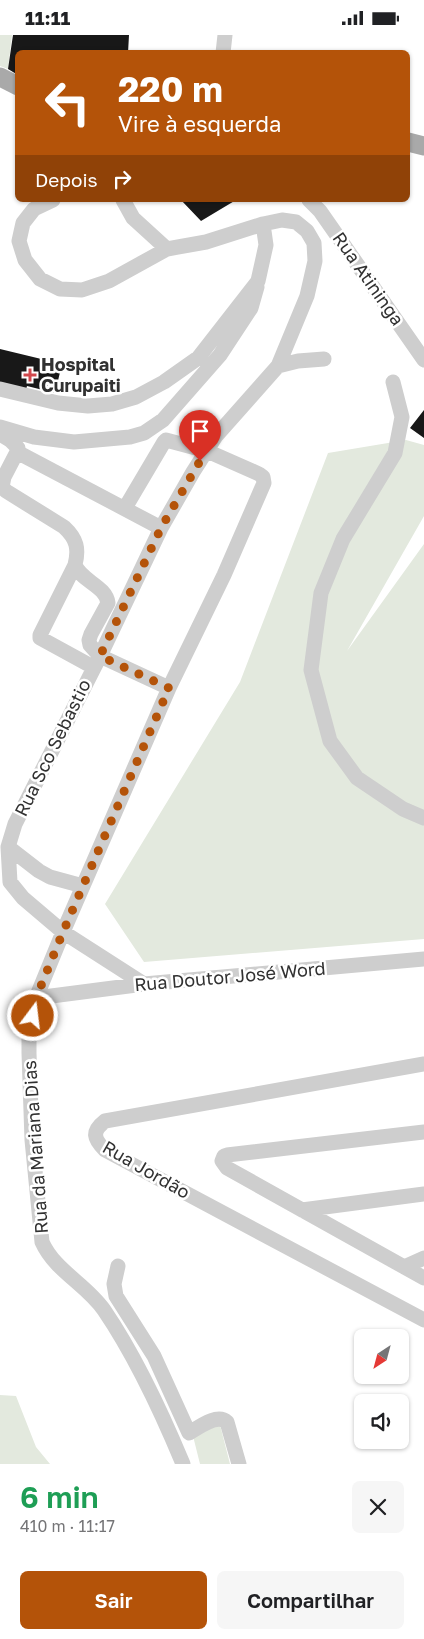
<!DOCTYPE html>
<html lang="pt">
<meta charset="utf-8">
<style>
body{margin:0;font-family:"Golos Text",sans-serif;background:#f6f6f6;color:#202124;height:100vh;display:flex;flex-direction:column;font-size:19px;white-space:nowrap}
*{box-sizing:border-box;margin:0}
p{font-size:16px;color:#757577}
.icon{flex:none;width:28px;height:28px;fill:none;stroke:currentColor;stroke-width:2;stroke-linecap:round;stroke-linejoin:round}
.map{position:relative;height:1429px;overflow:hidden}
.panel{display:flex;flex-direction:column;background:#fff;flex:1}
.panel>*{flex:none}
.guide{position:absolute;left:15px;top:15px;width:395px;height:152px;border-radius:8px;box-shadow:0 1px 4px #0004;background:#b45309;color:#fff;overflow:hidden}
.needle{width:32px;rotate:216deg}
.controls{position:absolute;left:354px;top:1294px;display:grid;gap:10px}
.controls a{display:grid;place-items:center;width:55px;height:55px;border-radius:8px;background:#fff;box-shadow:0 1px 4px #0004;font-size:25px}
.pin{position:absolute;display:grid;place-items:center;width:42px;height:42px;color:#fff;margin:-51px -21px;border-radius:50% 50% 50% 0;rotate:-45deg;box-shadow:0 0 5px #0007}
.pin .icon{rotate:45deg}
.me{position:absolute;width:55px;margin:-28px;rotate:15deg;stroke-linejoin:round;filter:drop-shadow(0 0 4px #0008)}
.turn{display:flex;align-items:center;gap:18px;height:105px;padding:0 20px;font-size:22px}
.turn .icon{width:65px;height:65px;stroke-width:2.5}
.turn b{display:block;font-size:35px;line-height:42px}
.then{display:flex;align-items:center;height:48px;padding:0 20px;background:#0003;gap:10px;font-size:19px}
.round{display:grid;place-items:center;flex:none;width:52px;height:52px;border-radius:8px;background:#f6f6f6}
.headline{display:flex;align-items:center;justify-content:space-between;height:85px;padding:0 20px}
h1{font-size:30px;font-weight:600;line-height:38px;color:#1e9e55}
.action{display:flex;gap:10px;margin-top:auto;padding:10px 20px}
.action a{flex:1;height:58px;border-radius:8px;background:#b45309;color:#fff;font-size:20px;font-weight:600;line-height:58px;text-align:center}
.action a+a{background:#f6f6f6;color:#202124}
.status{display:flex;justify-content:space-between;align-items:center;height:35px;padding:0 25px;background:#fff;direction:ltr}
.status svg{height:14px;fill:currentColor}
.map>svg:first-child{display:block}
</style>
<div class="status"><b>11:11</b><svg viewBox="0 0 49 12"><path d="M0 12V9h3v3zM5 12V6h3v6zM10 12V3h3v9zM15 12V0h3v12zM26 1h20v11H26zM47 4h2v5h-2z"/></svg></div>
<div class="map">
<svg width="424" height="1429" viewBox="0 0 424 1429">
<rect width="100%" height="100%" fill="#fff"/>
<path fill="#e3e9de" d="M0,0h12l-4,34 -8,-3z
M406,405l18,5v71l-77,135 77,-107v395l-280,23 -39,-58 135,-222 88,-229z
M0,1360l16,1 20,51 14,17h-50z
M220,1390l10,39h-30l-8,-32z"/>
<path fill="#181818" d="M13,0h116l-1,18h-110v22l-10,-6z
M181,165h55l-35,21z
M0,314l62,15 -7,29 -28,-7 -2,7 -25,-6z
M424,375v28l-14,-10z"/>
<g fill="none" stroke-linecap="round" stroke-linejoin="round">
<path stroke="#cecece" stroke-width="15" d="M223,18l2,-18
M53,165l-19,9 -11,14 -4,18 6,19 15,19 20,10 22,1 27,-9 58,-32 39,-7 57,-18 19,-4 14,2 11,9 7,12 1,18 -8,35 -29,70
M123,165l10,18 34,31
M309,165l11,11 104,149
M393,347l9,35 -7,36 -52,86 -22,54 -10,77 19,71 27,37 46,31 21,9
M0,354l58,14 30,3 24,-2 24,-7 28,-15 34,-24 60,-77 8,-36 -3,-21
M0,392l34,10 40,5 56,-5 14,-4 19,-13 57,-65 31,-47 6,-21
M0,399l10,6 8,8 -1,4 -13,25 -2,10 4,4 58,36c13,12 15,22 11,38l-35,70v3l53,29
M17,417l144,76
M125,473l39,-66 2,-2 41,11 52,23 4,3 1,6 -40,92 -55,113 -106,244 -27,66 -7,36v19l3,87 10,102c13,29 44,42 62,68 32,47 57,101 79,154
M75,530c6,16 31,21 33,38l-17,31 -2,6 1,5 10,11 69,32
M8,812l31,24 11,6 33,9
M144,949l-81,-52 -40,-34 -13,-16 -2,-35 7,-23 85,-168 61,-128 32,-56 23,-36 62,-70 20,-5 26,-2
M36,963l108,-14 280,-25
M424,1029l-319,57c-14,11 -11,18 0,29l319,170
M424,1097l-197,23 -3,1 -2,5 5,7 197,110
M302,1175l122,-16
M118,1231l-4,18 2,12 38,60 35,77c10,-6 28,-20 38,-11l12,42
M404,1232l20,-9"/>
<path stroke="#a9a9a9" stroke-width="19" d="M0,42l18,9
M408,107l16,4"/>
</g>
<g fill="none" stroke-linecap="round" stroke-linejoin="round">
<path stroke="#b45309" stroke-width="9" stroke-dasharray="0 16.2" d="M33,981l3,-18 27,-66 106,-244 -69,-32 61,-128 39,-67"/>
</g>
<path fill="#d1494d" stroke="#fff" stroke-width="2" d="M27.5 332.5h5v5h5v5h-5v5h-5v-5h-5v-5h5z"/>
<g text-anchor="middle" stroke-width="5" stroke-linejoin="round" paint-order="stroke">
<g font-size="18" fill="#313131" stroke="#fff">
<text transform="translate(368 244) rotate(55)" y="6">Rua Atininga</text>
<text transform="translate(53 713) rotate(-64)" y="6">Rua Sco Sebastio</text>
<text transform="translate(230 942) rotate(-5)" y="6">Rua Doutor José Word</text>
<text transform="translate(36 1112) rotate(-94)" y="6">Rua da Mariana Dias</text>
<text transform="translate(146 1135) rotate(30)" y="6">Rua Jordão</text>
</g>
<g font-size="18" font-weight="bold" fill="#313131" stroke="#fff" text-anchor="start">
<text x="41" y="336">Hospital<tspan x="41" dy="21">Curupaiti</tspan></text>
</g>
</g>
</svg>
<div class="controls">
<a><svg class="needle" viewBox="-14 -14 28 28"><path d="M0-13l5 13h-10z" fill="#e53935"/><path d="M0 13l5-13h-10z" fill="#757577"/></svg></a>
<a><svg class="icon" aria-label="sound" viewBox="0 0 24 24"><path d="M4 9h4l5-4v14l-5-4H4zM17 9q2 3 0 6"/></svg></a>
</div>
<div class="pin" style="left:200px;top:426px;background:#d93025"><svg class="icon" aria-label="arrive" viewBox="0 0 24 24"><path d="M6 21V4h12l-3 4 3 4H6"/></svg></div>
<svg class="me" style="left:33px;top:981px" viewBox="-20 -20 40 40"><circle r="17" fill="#b45309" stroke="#fff" stroke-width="3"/><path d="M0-11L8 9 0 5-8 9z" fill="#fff"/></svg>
<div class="guide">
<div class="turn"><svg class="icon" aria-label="left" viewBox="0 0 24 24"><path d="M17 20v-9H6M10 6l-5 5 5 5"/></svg><div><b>220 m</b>Vire à esquerda</div></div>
<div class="then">Depois<svg class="icon" aria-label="right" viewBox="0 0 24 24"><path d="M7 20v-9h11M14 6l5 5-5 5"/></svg></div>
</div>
</div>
<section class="panel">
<div class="headline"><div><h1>6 min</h1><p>410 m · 11:17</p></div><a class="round"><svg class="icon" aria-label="close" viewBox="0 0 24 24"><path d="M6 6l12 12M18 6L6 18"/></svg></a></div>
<div class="action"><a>Sair</a><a>Compartilhar</a></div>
</section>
